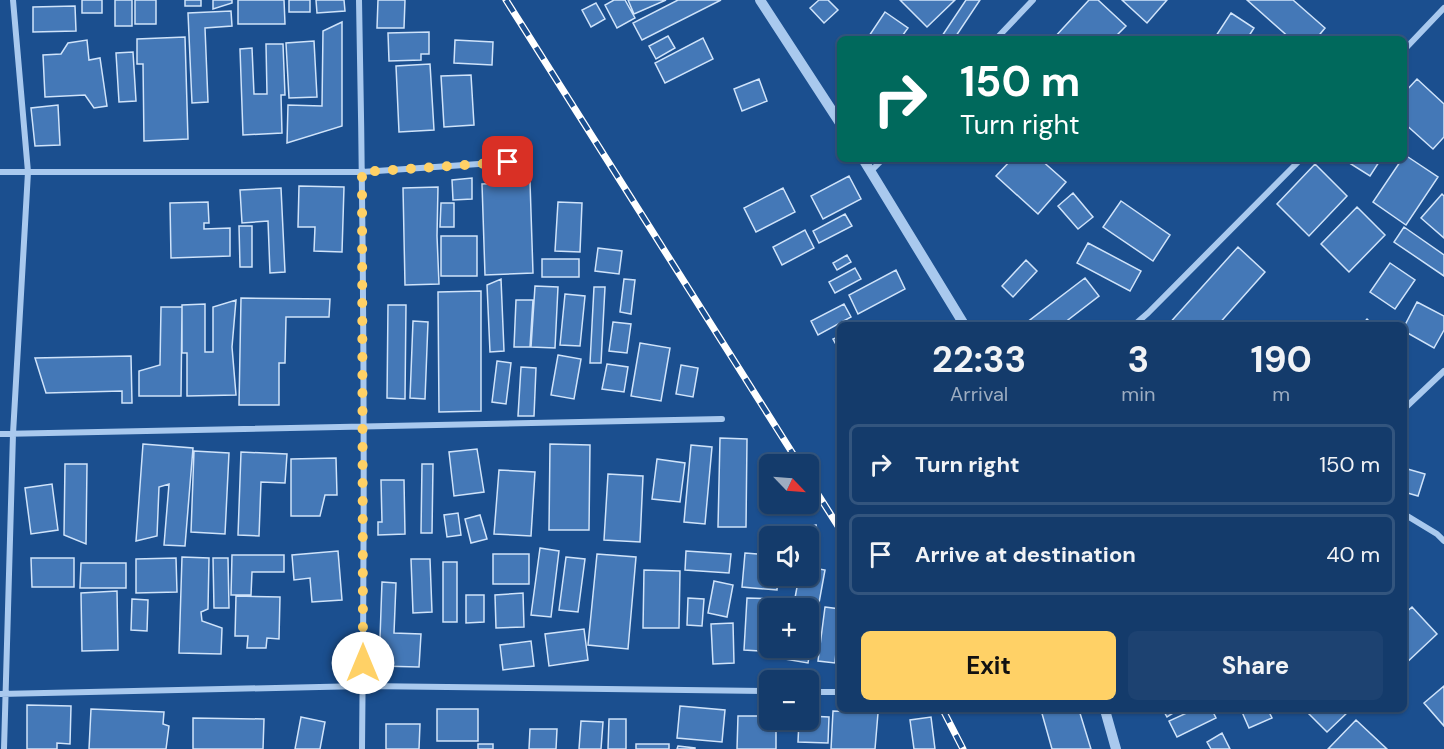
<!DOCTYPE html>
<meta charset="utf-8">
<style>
body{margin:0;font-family:"DM Sans",sans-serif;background:#1d4271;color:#f1f3f6;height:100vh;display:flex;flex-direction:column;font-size:22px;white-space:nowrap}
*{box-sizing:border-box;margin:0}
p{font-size:20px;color:#9dadc1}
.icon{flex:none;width:33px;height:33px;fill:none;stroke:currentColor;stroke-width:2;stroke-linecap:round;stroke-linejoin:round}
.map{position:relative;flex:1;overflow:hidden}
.details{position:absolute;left:837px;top:322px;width:570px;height:390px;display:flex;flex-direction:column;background:#143b6b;border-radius:9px;box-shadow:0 2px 4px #0004,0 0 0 2px #33557e}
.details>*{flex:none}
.top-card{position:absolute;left:837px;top:36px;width:570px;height:126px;border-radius:9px;box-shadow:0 2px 4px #0004,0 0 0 2px #33557e;background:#00695c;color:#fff;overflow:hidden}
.needle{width:39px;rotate:115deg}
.tools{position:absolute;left:759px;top:454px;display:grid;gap:12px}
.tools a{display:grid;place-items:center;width:60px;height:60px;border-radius:9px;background:#143b6b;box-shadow:0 2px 4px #0004,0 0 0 2px #33557e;font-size:30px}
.pin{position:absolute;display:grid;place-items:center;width:51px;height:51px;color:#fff;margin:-26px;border-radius:12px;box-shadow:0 3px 9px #0006}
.me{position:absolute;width:66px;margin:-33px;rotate:0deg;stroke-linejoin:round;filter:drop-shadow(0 0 4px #0008)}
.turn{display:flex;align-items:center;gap:21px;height:126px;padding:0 24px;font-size:27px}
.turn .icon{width:78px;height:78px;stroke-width:2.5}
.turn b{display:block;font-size:42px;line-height:51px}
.eta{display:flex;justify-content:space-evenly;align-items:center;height:102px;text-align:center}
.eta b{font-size:36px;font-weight:700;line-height:42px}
.cta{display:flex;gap:12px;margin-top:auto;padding:12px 24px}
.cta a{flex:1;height:69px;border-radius:9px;background:#ffd166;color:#111;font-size:24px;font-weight:700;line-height:69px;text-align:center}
.cta a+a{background:#1d4271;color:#f1f3f6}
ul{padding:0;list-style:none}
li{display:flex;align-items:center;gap:18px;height:81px;margin:0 12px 9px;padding:0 12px;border:3px solid #33557e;border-radius:9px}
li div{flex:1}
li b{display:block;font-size:22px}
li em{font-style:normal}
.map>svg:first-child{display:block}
</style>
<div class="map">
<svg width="1444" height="749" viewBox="0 0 1444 749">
<rect width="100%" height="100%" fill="#1b4f8f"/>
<path fill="#4478b7" stroke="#cfe3fa" stroke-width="1.5" d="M82,0h20v13h-20z
M115,0h17v26h-17z
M135,0h21v24h-21z
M185,0h16v6h-16z
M213,0h19v3l-19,6z
M238,0h46l1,24h-47z
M289,0h21v12h-21z
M316,0h28l1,11 -28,2z
M378,0h27l-1,28h-27z
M614,0h11l10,18 -18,10 -12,-23z
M628,0h38l-32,14z
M678,0h43l-79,40 -9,-17z
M819,0h9l10,10 -14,13 -14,-15z
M900,0h55l-28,27z
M966,0h14l-26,39h-14z
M1089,0h9l28,26 -13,13h-60z
M1122,0h45l-20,23z
M1247,0h46l32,28 -9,11h-25z
M596,3l9,16 -14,8 -9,-17z
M75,6l1,25 -43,1v-25z
M231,11l1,15 -27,2 3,74 -16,1 -4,-90z
M885,12l23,16 -8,11h-33z
M1231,13l23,15 -7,11h-33z
M342,22v104l-55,17 1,-38 34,1 1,-75z
M429,32v22h-8v6l-32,1 -1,-28z
M668,36l7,12 -19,11 -7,-13z
M185,37l3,102 -44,2 -1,-77h-6v-25z
M703,38l10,21 -48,24 -10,-20z
M87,40l2,20 11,-2 7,48 -13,2 -9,-13 -40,2 -2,-42 18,-1 7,-11z
M455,40l38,2 -1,23 -38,-2z
M314,41l3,56 -28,1 -3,-55z
M266,44h17l2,51h-4l1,38 -39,2 -3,-86 12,-1 2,46h13z
M133,52l3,49 -17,1 -3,-49z
M430,64l4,66 -35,2 -3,-66z
M471,75l3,50 -30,2 -3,-51z
M759,79l8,22 -25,10 -8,-22z
M1417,79l27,25v33l-11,12 -29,-26v-30z
M58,105l2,40 -25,1 -4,-38z
M1405,155l33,22 -32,48 -33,-23 29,-43h2z
M1012,159h28l26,23 -28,32 -42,-38z
M1343,159h38l-11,17z
M1315,164l32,32 -38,40 -32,-32z
M849,176l12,23 -38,20 -12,-23z
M472,178v21l-19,1 -1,-20z
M530,182l3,91 -48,2 -3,-91z
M299,186l45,1 -2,65 -28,-1 1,-24h-17z
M438,187l-1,49 2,48 -34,1 -2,-97z
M281,188l4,84 -15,1 -2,-52 -26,2 -2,-33z
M783,188l12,24 -39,20 -12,-24z
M1073,193l20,24 -15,12 -20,-23z
M1442,194l2,2v42l-23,-20z
M1121,201l49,34 -17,26 -50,-34z
M208,202l1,21h-5v6l26,-1v28l-59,2 -1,-55z
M558,202l24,1 -2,49 -25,-1z
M441,203h13v24h-14z
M1357,207l28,28 -36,37 -28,-28z
M845,214l7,12 -33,17 -6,-12z
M239,226h13v41h-12z
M1404,227l40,28v21l-50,-34z
M805,230l9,18 -32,17 -9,-18z
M441,236h36v40h-36z
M1088,243l53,28 -11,20 -53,-28z
M1238,247l27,25 -48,54h-50z
M598,248l24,3 -3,23 -24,-3z
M847,255l4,7 -14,8 -4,-7z
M542,259h37v18h-37z
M1026,260l11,11 -24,26 -11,-11z
M1390,263l25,17 -20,29 -25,-17z
M855,268l6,11 -26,14 -6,-11z
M896,270l9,19 -47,25 -9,-19z
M1085,278l14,18 -39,30h-32l-2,-3z
M501,279l3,72 -14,1 -3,-67z
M624,279l11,1 -4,34 -11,-2z
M535,286l23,1 -3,61 -24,-1z
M594,287h11l-4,76h-11z
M481,291v120l-42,1 -1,-120z
M565,294l20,2 -5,50 -20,-1z
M241,298l89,1 -1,18h-43l-1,46h-6v42h-40z
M236,300l-4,47 4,48 -49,1v-43h-5v-48l23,-1v48h8v-45z
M516,300h17l-3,47h-16z
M1417,302l27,14v14l-10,18 -30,-17v-4z
M844,304l7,13 -33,18 -7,-14z
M388,305h18l-1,94 -18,-1z
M161,307h21l-1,89h-42v-25l21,-6z
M1367,319l7,7h-13z
M413,321l15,1 -3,77 -15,-1z
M613,322l18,2 -4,29 -18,-2z
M840,336v11l-2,1 -5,-9z
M640,343l30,5 -9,53 -30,-5z
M558,355l23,4 -7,40 -23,-4z
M131,356l1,47h-10v-12l-76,2 -11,-35z
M497,361l14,2 -5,41 -14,-2z
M607,364l21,3 -4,25 -22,-3z
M681,365l17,3 -5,29 -17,-3z
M521,367l15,1 -2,48h-16z
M720,438l27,1 -1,88h-28z
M143,444l50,4 -8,98 -21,-1 5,-61 -10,3 -2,49 -21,5z
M550,444l40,1 -1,85h-40z
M691,445l21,2 -7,77 -21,-2z
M477,449l7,43 -30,4 -5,-44z
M194,451l35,2 -4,81 -34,-2z
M241,452l46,2 -2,29 -24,-1 -2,54 -21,-1z
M336,458l1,37h-12l-5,21h-29v-57z
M657,459l28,4 -5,39 -28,-3z
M65,464h22l-1,80 -22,-9z
M422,464h11l-1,69h-11z
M1404,468l21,6 -7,22 -14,-4z
M499,470l36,2 -4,64 -37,-2z
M608,474l35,2 -3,66 -36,-2z
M381,480h23l1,54 -27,1v-13h4z
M52,484l6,46 -27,4 -6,-46z
M458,513l3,22 -14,2 -3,-22z
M480,515l7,24 -16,4 -6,-24z
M816,525l3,14 -11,3v-5h-23l-1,-3z
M540,548l19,3 -8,66 -20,-2z
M338,551l4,49 -30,2 -2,-24 -16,2 -2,-25z
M686,551l45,3 -2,19 -44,-3z
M745,553l25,2v21h8l-1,14 -35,-3z
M493,554h36v30h-36z
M597,554l39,3 -8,92 -40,-4z
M232,555h52v17h-32l-1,23h-20z
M182,557l27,1 -1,51 -7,3 1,9 20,7 -1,26 -42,-1z
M566,557l19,2 -7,53 -19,-2z
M31,558h43v29h-42z
M176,558l1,34 -41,1v-34z
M213,558h15l1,50h-15z
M411,559h19l2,53 -19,1z
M443,562h14v60h-14z
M81,563h45v25h-46z
M808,567l17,3 -17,93 -24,-4 2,-11h22v-39h-15l6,-33h9z
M644,570l36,1 -1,57h-36z
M714,581l19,4 -6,32 -19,-4z
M382,582l14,1 -2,50 27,1 -2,33 -40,-1z
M117,591l1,59 -36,1 -1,-58z
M523,593l1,34 -28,1 -1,-33z
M466,595h18v27l-18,1z
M236,596l44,1 -1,42 -12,-1 -1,10h-19l1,-12h-13z
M688,598l16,1 -2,27 -15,-1z
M747,598l31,1v10h-8v39h6v4l-32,-2z
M132,599l16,1 -1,31 -16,-1z
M825,607l15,2 -5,54 -17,-2z
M1412,607l25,27 -33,31v-51z
M733,623l1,40 -21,1 -2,-40z
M584,629l4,31 -39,6 -4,-32z
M531,641l3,25 -31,4 -3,-25z
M1444,686v40l-20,-23z
M27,705l44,1 -1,38 -13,-1v6h-30z
M680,706l45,4 -3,32 -45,-4z
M91,709l73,3 -1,12 6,2 -3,23h-77z
M437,709h41v32h-41z
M1041,710h38l12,39h-39z
M1163,710h15l-11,7z
M1193,710h19l4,8 -39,19 -8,-16z
M1247,710h21l4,8 -23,10 -7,-16z
M1305,710h45l-23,22z
M833,711l45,2 -3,36h-44z
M738,716h32v4h6v29h-39z
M808,716l21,1 -1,26 -30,-1 1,-22h9z
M301,717l24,5 -5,27h-25z
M931,717l4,32h-21l-4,-29z
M193,718l71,1 -1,30h-70z
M609,719h17v30h-18z
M1356,720l31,29h-59z
M581,721l22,1 -2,27h-22z
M386,724h34l-1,25h-33z
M530,729h27l-1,20h-27z
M1222,733l8,16h-19l-4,-7z
M478,744h15v5h-15z
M636,744h33v5h-33z
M678,746l17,2v1h-18z"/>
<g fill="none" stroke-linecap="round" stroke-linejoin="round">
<path stroke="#a9c9ee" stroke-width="6" d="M359,0c5,250 6,499 3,749
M996,39l37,-39
M1404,50l40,-42
M871,171l12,-12
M0,172h362l146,-10
M1133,326l15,-13 153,-154
M1404,409l40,-38
M0,434l722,-15
M1404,514l33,20 7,7
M808,692h32
M0,694l363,-8 407,5
M4,749l9,-315 15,-262 -15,-172"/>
<path stroke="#a9c9ee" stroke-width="10" d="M760,0l80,123
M863,159l102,167
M1105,710l11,39"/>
<g stroke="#fff" stroke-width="7">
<path id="rail" d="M506,0l294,465
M808,479l32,50
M943,710l20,39"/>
</g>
<use href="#rail" stroke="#1b4f8f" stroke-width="4.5" stroke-dasharray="14" stroke-linecap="butt"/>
</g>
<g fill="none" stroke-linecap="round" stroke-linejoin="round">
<path stroke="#ffd166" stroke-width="10" stroke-dasharray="0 18" d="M363,663l-1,-491 146,-10"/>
</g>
</svg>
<div class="tools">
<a><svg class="needle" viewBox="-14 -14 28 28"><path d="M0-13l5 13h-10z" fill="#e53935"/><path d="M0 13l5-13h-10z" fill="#9dadc1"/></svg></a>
<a><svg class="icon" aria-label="sound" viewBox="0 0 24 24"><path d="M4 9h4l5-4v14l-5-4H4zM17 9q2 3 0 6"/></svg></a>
<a>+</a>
<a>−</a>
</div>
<div class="pin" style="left:508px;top:162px;background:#d93025"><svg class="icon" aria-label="arrive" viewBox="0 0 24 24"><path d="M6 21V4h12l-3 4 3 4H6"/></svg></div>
<svg class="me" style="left:363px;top:663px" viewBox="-20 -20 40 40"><circle r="19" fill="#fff"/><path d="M0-13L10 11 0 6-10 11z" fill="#ffd166"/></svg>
<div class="top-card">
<div class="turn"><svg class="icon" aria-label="right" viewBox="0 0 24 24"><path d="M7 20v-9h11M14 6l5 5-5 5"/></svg><div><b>150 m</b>Turn right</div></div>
</div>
<section class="details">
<div class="eta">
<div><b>22:33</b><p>Arrival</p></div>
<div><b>3</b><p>min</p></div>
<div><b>190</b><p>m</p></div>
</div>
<ul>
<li><svg class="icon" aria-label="right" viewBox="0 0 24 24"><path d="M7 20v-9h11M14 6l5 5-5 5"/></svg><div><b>Turn right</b></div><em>150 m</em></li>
<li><svg class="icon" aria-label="arrive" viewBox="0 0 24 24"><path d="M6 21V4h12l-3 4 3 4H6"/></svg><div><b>Arrive at destination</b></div><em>40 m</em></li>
</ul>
<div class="cta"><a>Exit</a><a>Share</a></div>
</section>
</div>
